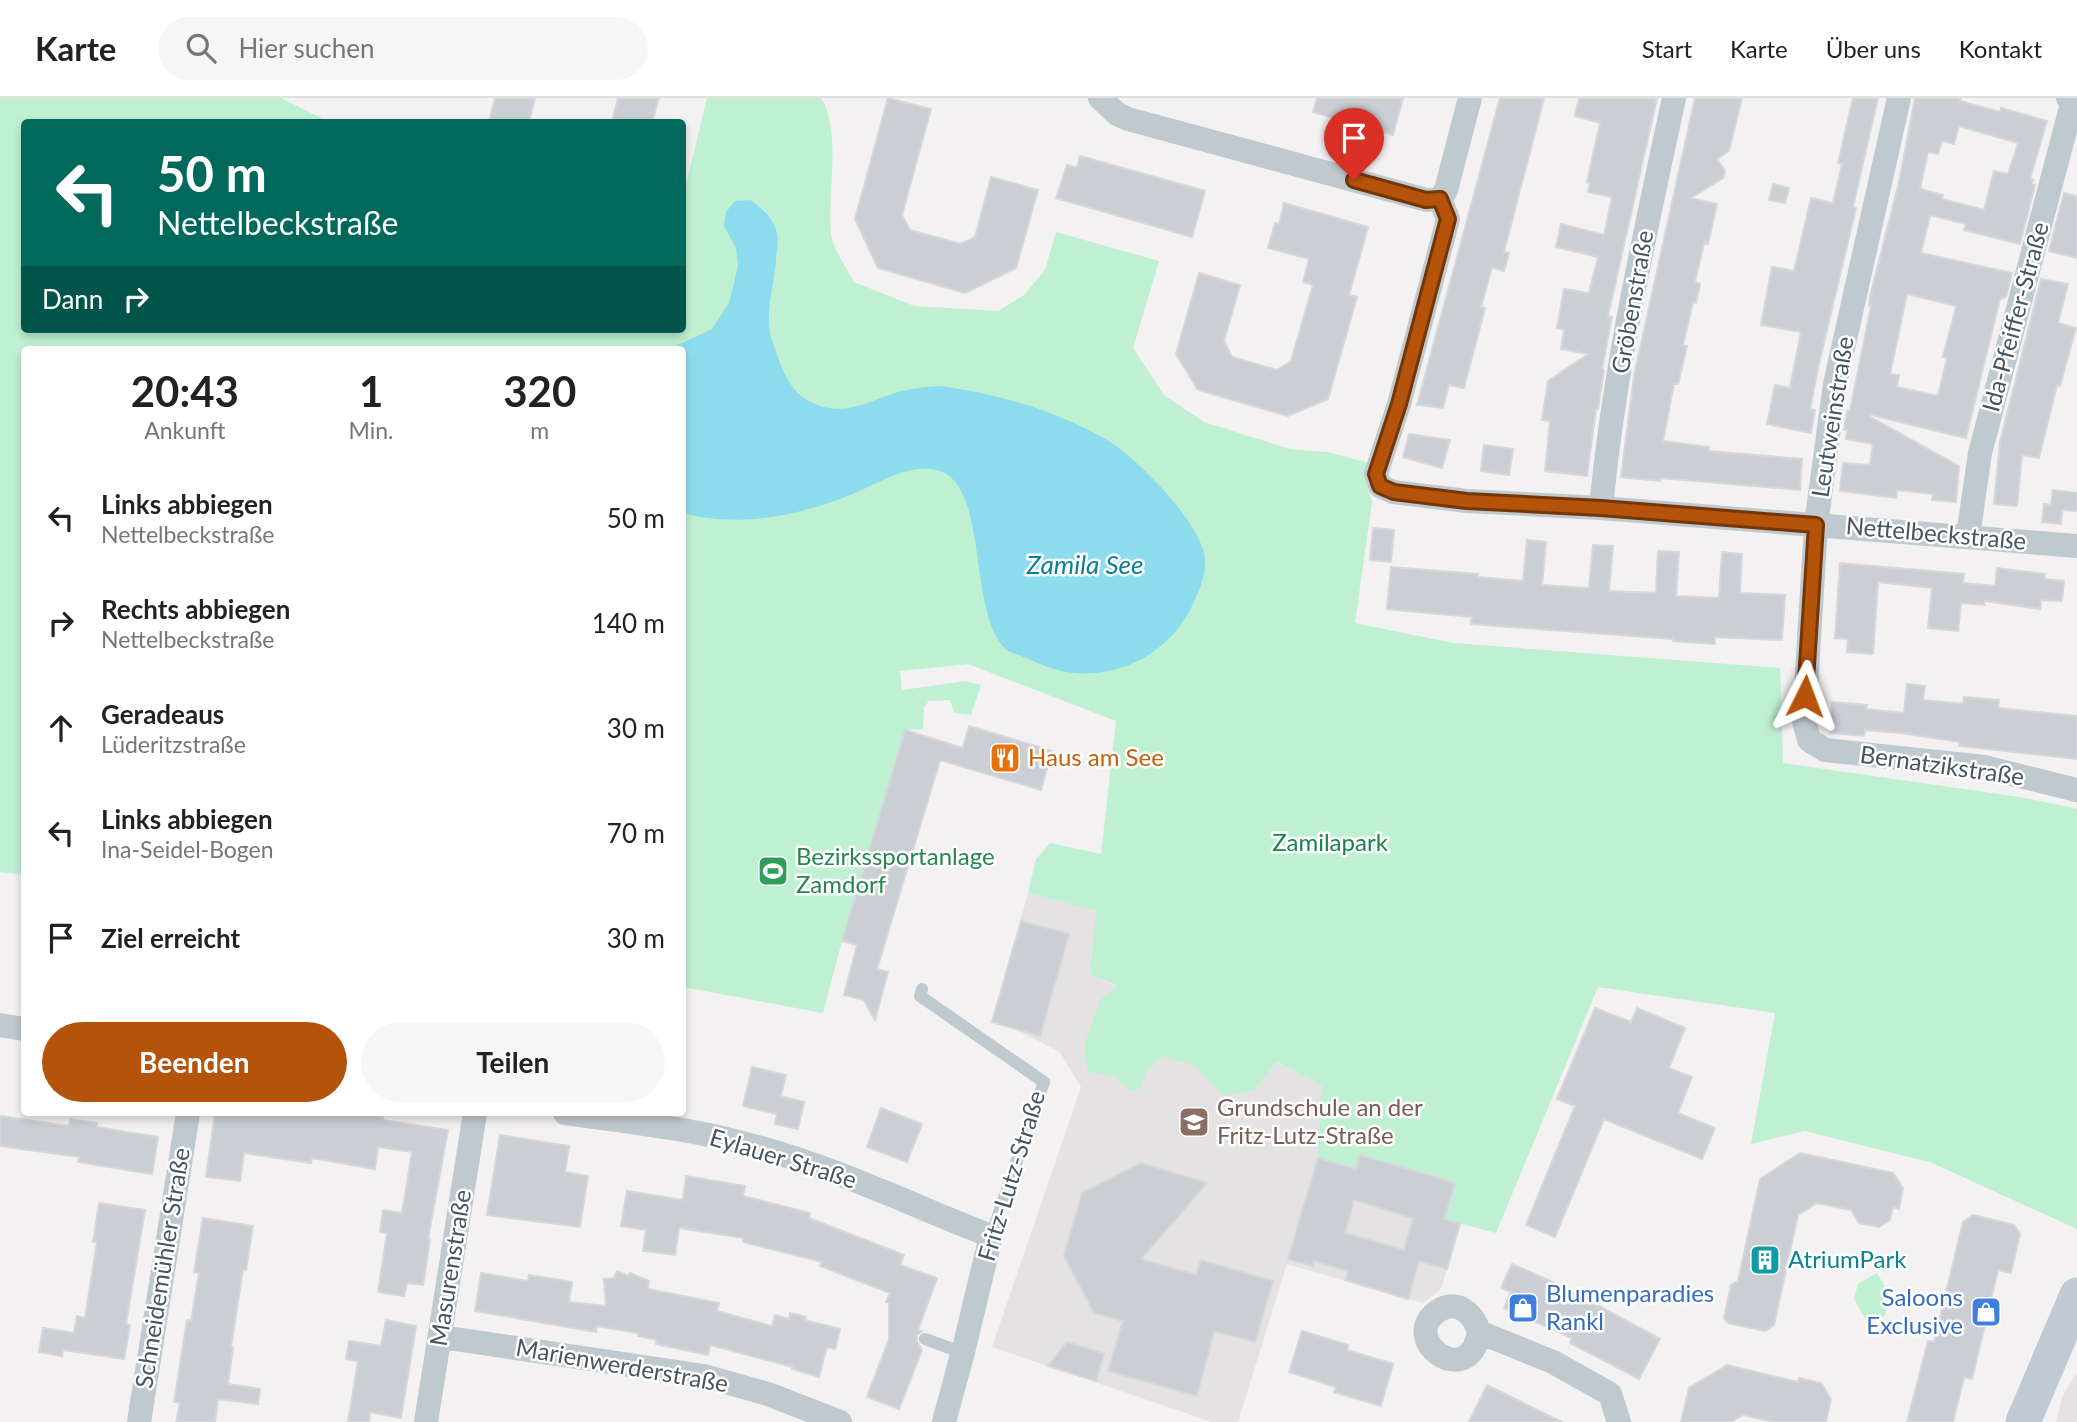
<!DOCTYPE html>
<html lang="de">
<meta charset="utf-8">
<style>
body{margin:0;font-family:Lato,sans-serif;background:#f6f6f6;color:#222;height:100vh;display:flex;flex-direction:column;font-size:26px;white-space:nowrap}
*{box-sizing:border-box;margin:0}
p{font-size:23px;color:#767676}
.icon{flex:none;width:38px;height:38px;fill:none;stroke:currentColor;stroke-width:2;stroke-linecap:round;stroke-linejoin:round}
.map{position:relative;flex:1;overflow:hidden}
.side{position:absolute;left:21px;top:248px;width:665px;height:770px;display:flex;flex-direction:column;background:#fff;border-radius:7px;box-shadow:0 4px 10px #0003}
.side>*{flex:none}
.top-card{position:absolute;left:21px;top:21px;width:665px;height:214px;border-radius:7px;box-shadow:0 4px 10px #0003;background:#00695c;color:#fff;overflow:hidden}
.pin{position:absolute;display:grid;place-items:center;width:60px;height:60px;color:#fff;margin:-72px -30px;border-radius:50% 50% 50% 0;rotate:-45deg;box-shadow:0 0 7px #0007}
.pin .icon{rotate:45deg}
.me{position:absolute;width:77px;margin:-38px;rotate:3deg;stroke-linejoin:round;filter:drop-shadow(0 0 5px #0008)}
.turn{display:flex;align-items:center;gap:24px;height:147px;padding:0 21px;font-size:32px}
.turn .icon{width:91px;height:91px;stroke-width:2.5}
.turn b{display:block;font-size:49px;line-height:60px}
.then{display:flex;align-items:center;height:66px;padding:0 21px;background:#0003;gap:14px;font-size:26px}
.eta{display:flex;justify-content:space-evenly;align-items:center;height:119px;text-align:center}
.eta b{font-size:42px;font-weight:700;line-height:49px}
.action{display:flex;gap:14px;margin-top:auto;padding:14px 21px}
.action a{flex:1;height:80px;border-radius:42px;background:#b45309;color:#fff;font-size:28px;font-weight:700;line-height:80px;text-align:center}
.action a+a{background:#f6f6f6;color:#222}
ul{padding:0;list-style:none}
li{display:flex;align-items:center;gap:21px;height:105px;padding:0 21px}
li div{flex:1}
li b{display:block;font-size:26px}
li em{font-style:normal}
header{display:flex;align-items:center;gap:42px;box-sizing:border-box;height:98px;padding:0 35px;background:#fff;border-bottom:2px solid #e0e0e0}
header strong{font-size:33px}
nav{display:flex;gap:38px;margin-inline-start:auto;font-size:24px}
.search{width:490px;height:63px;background:#f6f6f6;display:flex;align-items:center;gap:18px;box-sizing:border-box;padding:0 24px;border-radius:38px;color:#767676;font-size:26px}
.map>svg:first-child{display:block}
</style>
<header>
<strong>Karte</strong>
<div class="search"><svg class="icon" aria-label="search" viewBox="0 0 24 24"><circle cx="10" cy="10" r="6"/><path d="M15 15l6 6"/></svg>Hier suchen</div>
<nav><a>Start</a><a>Karte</a><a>Über uns</a><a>Kontakt</a></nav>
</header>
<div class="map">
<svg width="2077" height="1324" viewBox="0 0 2077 1324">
<rect width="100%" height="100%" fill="#f3f1f1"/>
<path fill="#e4e2e3" d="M1028,795l68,18 -6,63 231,110 144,17 -5,123 -19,65 -18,14 -136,-39 -49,158h-26l-220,-75 89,-260 -21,-35 -45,-23 -23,-7z
M2077,1274v50h-21l6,-25z"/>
<path fill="#c0f0d2" d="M0,0h281l48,24h-305v207h658l1,-132 24,-99h114c21,33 6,97 10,135 1,15 16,35 23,49l60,24 84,5 26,-16 21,-25 11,-38 103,29 -26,87 31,47 40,27 86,27 37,3 42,11 -4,15 7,24 -17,121 98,20 327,25 3,95 243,35 51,11v420l-147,-67 -125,-31 -54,13 24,-131 -177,-26 -102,246 -52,-14 11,-36 -95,-28 -4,14 -38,-11 4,-73 -46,-23 -22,28 -30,6 -31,-31 -32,-9 -15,16 -5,16 -11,3 -16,-15 -26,-4 -4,-26 16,-46 17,-14 -27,-12 6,-63 -68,-18 8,-34 14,-16 51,11 15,-133 -148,-57 -68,7 2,19 64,-9 15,4 -10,30 -17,-2 -4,-13 -21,1 -5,6 -1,22 -18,1 -63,211 -19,72 -140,-26 -1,-637h-658v525l-24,-3z
M1877,1175l13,22 -5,20 -16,10 -15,-26 4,-15z"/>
<path fill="#8ddced" d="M751,102c12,10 22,17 26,33 2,8 -1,20 -1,28 -2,23 -10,49 -6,72 2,9 6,18 9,27 5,15 14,32 28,40 34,19 56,3 88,-7 13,-4 29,-6 43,-7 9,0 19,3 28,4 49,9 98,25 141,50 30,18 95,83 98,119 1,17 -6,32 -13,47 -24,51 -84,79 -138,63 -11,-3 -22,-9 -33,-13 -2,0 -12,-5 -13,-5 -44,-37 -15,-176 -77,-182 -29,-3 -55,16 -81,26 -51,21 -113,33 -167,18l-1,-163h-15l45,-21 17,-26 9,-37 -2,-18 -12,-22 2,-14 9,-11z"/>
<path fill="#cbced3" stroke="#d5d7dc" stroke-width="2" fill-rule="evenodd" d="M495,0h40l-6,24h-40z
M618,0h41l-7,24h-40z
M888,0l43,11 -29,106 8,15 51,14 14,-7 16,-60 47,13 -22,78 -51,25 -87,-25 -23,-49z
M1317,0h86l-10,37 -80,-23z
M1500,0h44l-40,154 5,1 -5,18 -12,-4 -11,40 4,1 -21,80 -15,-3 -6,23 -26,-3z
M1579,0h78l-49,218 4,1 -10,52 2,1 -6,39h-2l-9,67 -42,-5 5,-50 -8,-1 6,-39 40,-27 -27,-5 3,-19 -7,-2 7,-39 25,4 9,-36 -42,-10 5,-23 43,11 8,-38 -24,-5 2,-9 -3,-1 13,-59 -25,-7z
M1695,0h47l-13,53 -12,8 8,12 -2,7 -32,20 26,6 -9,40 -4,-1 -9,39 5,2 -4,19 -3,-1 -10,43 4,1 -9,38h-4l-11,57 46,6 -1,4 94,8 -2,31 -139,-12 -1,3 -39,-4 13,-101z
M1853,0h25l-25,109 3,1 -38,160 -8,41 5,1 -4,23 -44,-9 8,-39 15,3 11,-56 -40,-7 11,-58 22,4 17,-73 22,5 9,-39 -4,-1z
M1915,0h45v3l40,11 1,-4 46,13 -17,58 3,1 -1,4 3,1 -15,59 -56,-14 2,-6 -36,-9 -9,38 91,20 -6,24 -6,2 -34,139 -95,-23 -1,2 89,49 -3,36 -24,-2 1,-6 -36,-4 -1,8 -56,-7 3,-28 27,2 3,-21 -27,-5 1,-9h-3l3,-19h3l21,-105h-2l1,-9 29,-115zM1959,28l59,17 -10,31 -14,-3 -10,39 -42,-11 1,-4 -23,-6 8,-37 10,2 4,-13 12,3zM1907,196l49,12 -13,51 4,1 -9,38 -41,-9 2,-12 -9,-1z
M1080,58l125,35 -13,46 -136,-39 11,-33 10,3z
M1773,86l16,4 -4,15 -16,-3z
M2064,95l13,3v62l-28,-7z
M1284,105l84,24 -19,68 8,2 -29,102 -40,17 -90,-26 -22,-36 23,-81 41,12 -16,56 8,16 45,13 14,-9 22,-76 -10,-3 6,-23 -41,-11 7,-25 4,1z
M2041,181l27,5 -10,39 18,5 -16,58 -3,-1 -18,73 -17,-3 -5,51 -23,-2 6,-62z
M1409,336l41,6 -8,28 -39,-11z
M1484,347l29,4 -4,26 -28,-4z
M2053,392l24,3v18l-15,-1 -1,14 -19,-2 2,-18 7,1z
M1373,430l21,2 -3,32 -21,-2z
M1527,442l19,2 -4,43 47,3 4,-43 20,1 -4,45 47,2 2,-42 21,1 -3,44 43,2 3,-46 20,2 -2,39 45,2 -3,45 -67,-3v7l-42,-3v-2l-202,-15 1,-7 -85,-8 4,-42 87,7v3l45,4z
M1840,465l124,11 -1,9 32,3 2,-18 48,6 -1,5 20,2 -2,20 -21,-1 -1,9 -55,-8v4l-24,-2 -3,28 -30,-3 4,-40 -54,-6 -5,72 -26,-2 1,-13 -13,-1z
M1907,586l18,2 -2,14 40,4 1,-7 35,3 -1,8 79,8v43l-118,-13 1,-4 -59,-9 -36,-3 -1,6 -34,-3 2,-31 35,3 -1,4 38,4z
M969,628l83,25 -11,39 -101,-30 -63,209 11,3 -13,48 -11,-20 -20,-5 13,-50 -15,-4 63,-211 58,18z
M1021,823l48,13 -29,102 -48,-14z
M1595,910l36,14 6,-14 48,20 -16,40 23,9 -14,36 37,15 -13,31 -98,-40 -49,118 -29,-12 49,-119 -18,-7z
M752,969l34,8 -5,21 23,6 -6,27 -23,-5 2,-10 -34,-8z
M881,1010l41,16 -15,38 -40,-15z
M215,1015h146l22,4v3l65,10 -20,109 2,1 -7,45 -16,-2 -3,13 -26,-4 9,-59 -7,-1 3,-22 19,3 10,-61 -34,-5 -3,22 -63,-11 -1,5 -67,-10 -4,28 -34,-4z
M0,1018l69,10 1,-7 27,4v4l61,10 -6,37 -74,-12 1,-5 -79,-11z
M500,1037l69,11 -4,26 23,4 -8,51 -93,-12z
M1800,1055l93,20 10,15 -4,21 -6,-2 -3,13 -11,7 -20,-4 -8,-13 -34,-7 -19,12 -24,110 -9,6 -37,-8 -4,-5 7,-33 7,-4 22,-102z
M1360,1057l95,28 -11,36 16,5 -13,45 -28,-8 -11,38 -63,-19 3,-9 -34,-10 -1,5 -25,-7 30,-101 38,11zM1354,1102l59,18 -9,32 -59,-17z
M1141,1065l66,20 -66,76 55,16 5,-15 72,21 -18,61 -41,-11 -17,65 -89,-25 15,-50 -29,-8 -30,-57 18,-63z
M686,1078l59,10 -2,10 67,17 -1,5 95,37 -4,10 37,13 -19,52 4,1 -5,4v6l5,9 -23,59 -32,-12 22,-58v-36l-3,-1 4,-9 -70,-27 2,-4 -79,-20 1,-4 -65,-10 -4,27 -32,-4 3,-21 -25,-4 6,-35 56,9z
M99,1105l46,7 -19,114 4,1 -6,34 -61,-9 -1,6 -23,-4 4,-24 31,5 3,-17 8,2 12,-76h-4z
M1973,1117l41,10 6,9 -9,39 -13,-3 -26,109 -8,-2 -11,45h-46l21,-81 6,1 29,-120z
M203,1120l50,8 -7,44h-3l-12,77 2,1 -5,36 32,5 -2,15 -40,-5 -3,23h-39l4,-19 -6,-1 13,-82 4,1 8,-48 -5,-1z
M1512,1166l52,23 96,52 -21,40 -69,-36 2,-5 -68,-30 7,-16 -10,-4z
M617,1173l11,5 2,-3 19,8 -1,8 71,14 -2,8 55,15 3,-11 14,4 1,-6 16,4 -1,3 35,9 -5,20 -8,-2 -8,30 -27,-8 1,-2 -83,-22 -2,10 -52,-11 1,-4 -19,-4v-3l-41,-7 -1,6 -121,-21 6,-38 47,8 1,-6 43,7 -3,20 37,4 -2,-27 10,-1z
M386,1222l30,6 -15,92 -31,-6 -1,10h-21l10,-61 -12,-2 3,-18 32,5z
M1302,1233l46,14 -1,5 46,14 -12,42 -47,-14 2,-5 -47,-15z
M1067,1244l37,12 -8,27 -48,-15z
M1727,1267l71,17 1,-4 22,5 10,16 -5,23h-52l-31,-7 -12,7h-50l8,-34z
M1487,1287l75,37h-93z"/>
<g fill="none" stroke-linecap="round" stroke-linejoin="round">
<path stroke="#bfc9d0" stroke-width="12" d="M922,891l-2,7 124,86 -53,154
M925,1241l38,14"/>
<path stroke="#bfc9d0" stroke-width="24" d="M1100,0l17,16 11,5 299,81 13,-1
M1899,0l-64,286 -19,141 -12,196 5,19 16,10 159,17 93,23
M1440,101l8,20 -49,185 -23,70 4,12 13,6 74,9 134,7 476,38
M1440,101l6,-9 24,-92
M1601,410c13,-138 44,-275 73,-410
M1968,438l12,-83 93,-353 -5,-2
M0,927l24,4
M565,1015c62,9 125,15 185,32 84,22 161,60 241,91l-27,112 -20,74
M1479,1234c-10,61 -82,6 -41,-21 19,-13 36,3 41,21l74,30 57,32 9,28
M441,1239l263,39 64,18 72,28
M139,1324l49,-309
M426,1324l49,-309"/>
<path stroke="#bfcad5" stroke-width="35" d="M2023,1324l54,-127"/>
</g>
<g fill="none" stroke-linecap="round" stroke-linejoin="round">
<g stroke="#753606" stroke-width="18">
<path id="route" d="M1354,82l72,20 14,-1 8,20 -49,185 -23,70 4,12 14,6 73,9 134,7 215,17 -11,171"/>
</g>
<use href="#route" stroke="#b45309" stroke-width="12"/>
</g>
<defs>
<g id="restaurant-square" transform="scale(1.575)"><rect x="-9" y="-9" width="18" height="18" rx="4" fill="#e8710a" stroke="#fff"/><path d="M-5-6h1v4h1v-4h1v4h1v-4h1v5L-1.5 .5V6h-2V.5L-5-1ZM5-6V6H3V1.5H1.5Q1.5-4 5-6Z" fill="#fff"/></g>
<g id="stadium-square" transform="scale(1.575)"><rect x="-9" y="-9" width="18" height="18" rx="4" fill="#2e9e5b" stroke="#fff"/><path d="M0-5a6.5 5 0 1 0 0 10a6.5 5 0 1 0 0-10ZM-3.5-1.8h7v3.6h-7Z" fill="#fff"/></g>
<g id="school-square" transform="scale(1.575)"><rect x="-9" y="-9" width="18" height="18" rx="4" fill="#8d6e63" stroke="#fff"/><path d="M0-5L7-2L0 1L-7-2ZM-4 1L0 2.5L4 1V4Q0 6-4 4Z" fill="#fff"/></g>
<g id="building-square" transform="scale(1.575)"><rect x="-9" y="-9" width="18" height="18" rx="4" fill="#0f9aa8" stroke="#fff"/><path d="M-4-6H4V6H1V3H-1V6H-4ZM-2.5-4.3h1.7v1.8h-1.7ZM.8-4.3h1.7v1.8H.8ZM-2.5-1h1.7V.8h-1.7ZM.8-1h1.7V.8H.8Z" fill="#fff"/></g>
<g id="shop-square" transform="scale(1.575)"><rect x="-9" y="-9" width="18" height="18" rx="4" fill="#3f7fe0" stroke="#fff"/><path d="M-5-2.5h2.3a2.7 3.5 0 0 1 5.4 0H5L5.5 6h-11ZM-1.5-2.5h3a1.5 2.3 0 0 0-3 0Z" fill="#fff"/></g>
</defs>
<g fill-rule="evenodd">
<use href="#restaurant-square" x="1005" y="660"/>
<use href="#stadium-square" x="773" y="773"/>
<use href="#school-square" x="1194" y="1024"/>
<use href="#building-square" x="1765" y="1162"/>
<use href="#shop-square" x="1523" y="1210"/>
<use href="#shop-square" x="1986" y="1214"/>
</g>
<g text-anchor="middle" stroke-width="5" stroke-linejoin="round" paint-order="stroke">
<g font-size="24" fill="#48555f" stroke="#fff">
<text transform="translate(1633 204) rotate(-80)" y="8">Gröbenstraße</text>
<text transform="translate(2016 219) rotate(-75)" y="8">Ida-Pfeiffer-Straße</text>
<text transform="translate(1833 319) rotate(-81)" y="8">Leutweinstraße</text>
<text transform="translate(1936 436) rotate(5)" y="8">Nettelbeckstraße</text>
<text transform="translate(1942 668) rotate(8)" y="8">Bernatzikstraße</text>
<text transform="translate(783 1061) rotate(17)" y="8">Eylauer Straße</text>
<text transform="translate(1012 1078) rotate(-73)" y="8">Fritz-Lutz-Straße</text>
<text transform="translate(163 1170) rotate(-81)" y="8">Schneidemühler Straße</text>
<text transform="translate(451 1170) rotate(-81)" y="8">Masurenstraße</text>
<text transform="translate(622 1268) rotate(10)" y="8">Marienwerderstraße</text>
</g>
<g font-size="24" fill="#c56008" stroke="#fff" text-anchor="start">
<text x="1028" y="668">Haus am See</text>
</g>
<g font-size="24" fill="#17834a" stroke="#fff">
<text x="1330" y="753">Zamilapark</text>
</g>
<g font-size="24" fill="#27864d" stroke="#fff" text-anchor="start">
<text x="796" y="767">Bezirkssportanlage<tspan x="796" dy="28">Zamdorf</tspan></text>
</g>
<g font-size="24" fill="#785e54" stroke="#fff" text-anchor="start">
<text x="1217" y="1018">Grundschule an der<tspan x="1217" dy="28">Fritz-Lutz-Straße</tspan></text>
</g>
<g font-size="24" fill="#0d838f" stroke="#fff" text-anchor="start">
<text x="1788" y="1170">AtriumPark</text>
</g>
<g font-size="24" fill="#366cbe" stroke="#fff" text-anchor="start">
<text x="1546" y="1204">Blumenparadies<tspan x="1546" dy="28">Rankl</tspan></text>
<text x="1963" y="1208" text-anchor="end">Saloons<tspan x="1963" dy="28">Exclusive</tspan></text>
</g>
<g font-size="26" font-style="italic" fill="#0c7e98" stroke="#fff">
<text x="1085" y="476">Zamila See</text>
</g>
</g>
</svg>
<div class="pin" style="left:1354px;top:82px;background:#d93025"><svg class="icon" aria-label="arrive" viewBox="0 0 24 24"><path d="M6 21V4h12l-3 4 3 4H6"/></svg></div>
<svg class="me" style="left:1805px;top:598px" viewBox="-20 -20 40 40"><path d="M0-17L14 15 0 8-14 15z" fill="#b45309" stroke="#fff" stroke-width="4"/></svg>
<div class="top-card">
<div class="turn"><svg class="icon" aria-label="left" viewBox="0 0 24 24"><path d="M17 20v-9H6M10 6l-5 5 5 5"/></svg><div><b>50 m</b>Nettelbeckstraße</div></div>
<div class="then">Dann<svg class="icon" aria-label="right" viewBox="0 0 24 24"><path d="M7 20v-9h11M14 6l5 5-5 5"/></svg></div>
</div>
<section class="side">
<div class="eta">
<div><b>20:43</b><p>Ankunft</p></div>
<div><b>1</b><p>Min.</p></div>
<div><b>320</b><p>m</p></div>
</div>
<ul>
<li><svg class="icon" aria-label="left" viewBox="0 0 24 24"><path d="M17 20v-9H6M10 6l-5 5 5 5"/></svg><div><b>Links abbiegen</b><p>Nettelbeckstraße</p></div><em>50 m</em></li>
<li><svg class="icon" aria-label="right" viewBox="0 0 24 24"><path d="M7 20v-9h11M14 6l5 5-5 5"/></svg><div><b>Rechts abbiegen</b><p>Nettelbeckstraße</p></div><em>140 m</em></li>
<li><svg class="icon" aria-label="ahead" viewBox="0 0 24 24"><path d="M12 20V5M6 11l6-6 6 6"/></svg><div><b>Geradeaus</b><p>Lüderitzstraße</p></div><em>30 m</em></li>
<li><svg class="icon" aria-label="left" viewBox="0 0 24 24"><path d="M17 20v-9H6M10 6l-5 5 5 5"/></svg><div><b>Links abbiegen</b><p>Ina-Seidel-Bogen</p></div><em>70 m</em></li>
<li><svg class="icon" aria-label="arrive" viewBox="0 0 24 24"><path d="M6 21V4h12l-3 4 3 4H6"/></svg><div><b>Ziel erreicht</b></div><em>30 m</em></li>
</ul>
<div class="action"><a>Beenden</a><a>Teilen</a></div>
</section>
</div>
